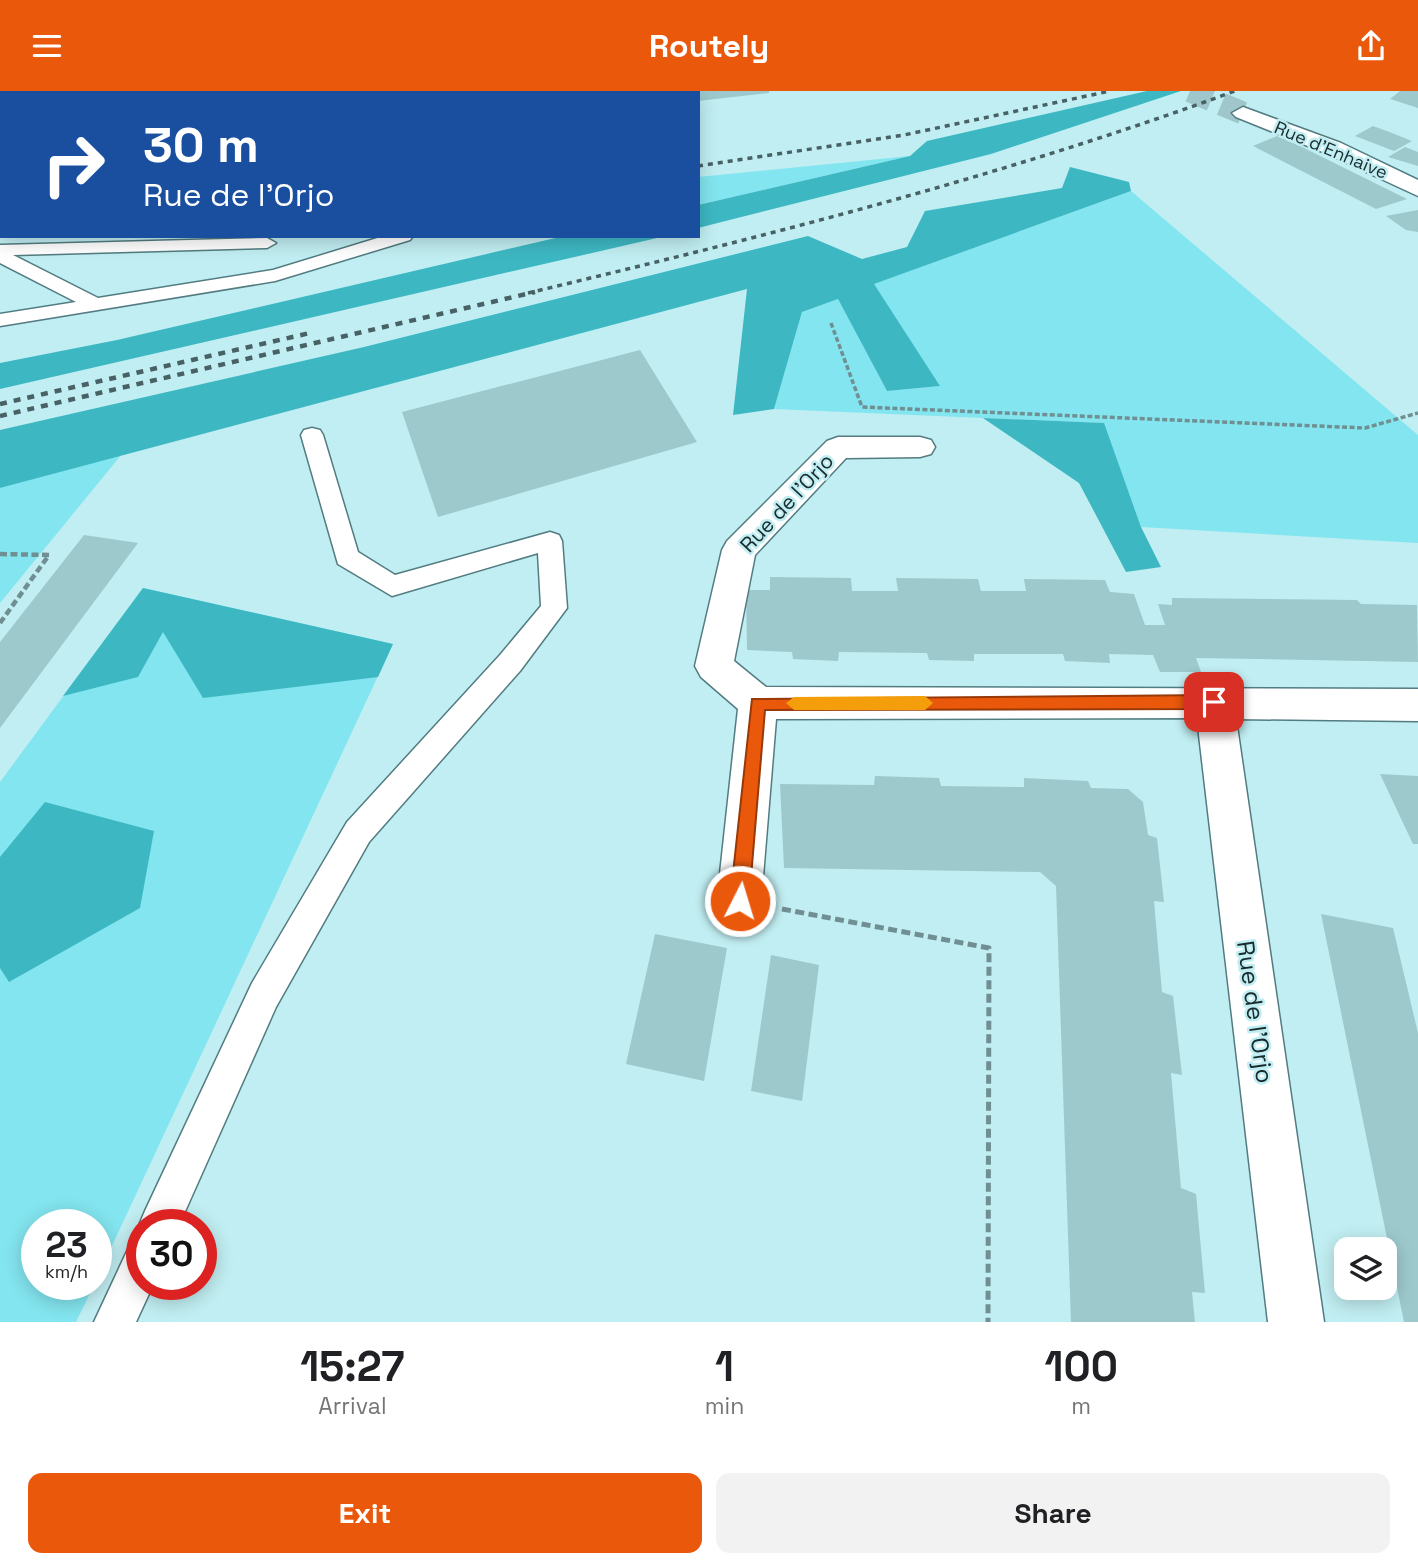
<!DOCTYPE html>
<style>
body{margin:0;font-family:"Space Grotesk",sans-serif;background:#f2f2f2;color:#202124;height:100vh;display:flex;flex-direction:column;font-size:26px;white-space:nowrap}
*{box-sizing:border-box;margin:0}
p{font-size:23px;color:#757577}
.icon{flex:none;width:38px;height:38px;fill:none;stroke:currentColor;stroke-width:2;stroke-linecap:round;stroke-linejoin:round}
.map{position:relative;height:1231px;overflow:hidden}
.side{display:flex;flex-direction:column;background:#fff;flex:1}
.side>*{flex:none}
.banner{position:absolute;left:0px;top:0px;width:700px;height:147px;box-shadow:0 4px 18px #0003;background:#1a4fa0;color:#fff;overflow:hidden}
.buttons{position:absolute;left:1334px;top:1146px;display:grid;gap:14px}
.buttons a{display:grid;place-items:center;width:63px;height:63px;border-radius:14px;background:#fff;box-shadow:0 4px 18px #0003;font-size:35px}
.speed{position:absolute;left:21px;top:1118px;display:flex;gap:14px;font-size:35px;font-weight:700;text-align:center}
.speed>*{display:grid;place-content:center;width:91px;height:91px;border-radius:50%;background:#fff;box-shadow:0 4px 18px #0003;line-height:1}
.speed small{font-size:18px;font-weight:400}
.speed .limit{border:10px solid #d22;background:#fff;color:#111}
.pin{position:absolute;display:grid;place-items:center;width:60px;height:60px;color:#fff;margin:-30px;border-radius:14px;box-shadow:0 4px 10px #0006}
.me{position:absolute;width:77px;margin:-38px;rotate:5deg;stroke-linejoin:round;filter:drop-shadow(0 0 5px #0008)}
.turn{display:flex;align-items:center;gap:24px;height:147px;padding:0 28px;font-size:32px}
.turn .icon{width:91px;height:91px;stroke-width:2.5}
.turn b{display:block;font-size:49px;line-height:60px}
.eta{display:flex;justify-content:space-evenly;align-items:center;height:119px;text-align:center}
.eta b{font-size:42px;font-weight:600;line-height:49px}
.primary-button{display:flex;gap:14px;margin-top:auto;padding:14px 28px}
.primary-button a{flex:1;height:80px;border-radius:14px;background:#ea580c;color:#fff;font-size:28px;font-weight:600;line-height:80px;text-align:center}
.primary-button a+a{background:#f2f2f2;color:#202124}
header{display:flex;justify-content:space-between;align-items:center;height:91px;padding:0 28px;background:#ea580c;color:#fff;font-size:32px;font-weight:600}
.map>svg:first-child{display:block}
</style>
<header><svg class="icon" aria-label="menu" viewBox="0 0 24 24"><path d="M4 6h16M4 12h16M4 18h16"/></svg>Routely<svg class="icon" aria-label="share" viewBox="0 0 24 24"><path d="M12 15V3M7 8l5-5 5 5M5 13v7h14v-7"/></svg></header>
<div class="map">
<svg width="1418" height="1231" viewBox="0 0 1418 1231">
<rect width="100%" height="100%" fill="#c1eef2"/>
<path fill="#83e5ef" d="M910,65l-212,49v-28z
M1131,100l287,244v108l-277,-16 -38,-104 -329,-14 28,-97 36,-13 49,92 53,-5 -67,-102z
M122,363l-122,149v-115z
M143,497l250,56 -297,636v-55h-59v60h57l-18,37h-76v-540z"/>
<path fill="#3db8c3" d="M1147,0h34l-190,63 -293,74v-23l212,-49 17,-15z
M1070,76l59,15 2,9 -257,93 66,102 -53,5 -49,-92 -36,13 -28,97 -41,6 14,-126 -747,199v-58l364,-83 444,-111 54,23 45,-12 18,-36 137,-23z
M564,145h102l-666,153v-26l117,-23z
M983,327l121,5 37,104 20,40 -35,5 -47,-89z
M143,497l250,56 -15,33 -175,21 -40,-66 -25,45 -75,19z
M45,711l109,29 -14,77 -131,74 -9,-14v-111z"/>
<path fill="#9dc9cd" d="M698,0h71v2l-71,8z
M1400,0h18v17l-28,-9z
M1373,35l19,7 20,8 -18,10 -39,-15z
M1277,45l25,11 105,52 -31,10 -123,-63z
M1405,56l13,5v14l-30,-9z
M1418,119v22l-12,-2 -20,-14z
M640,259l57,92 -259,75 -36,-105z
M84,444l54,8 -138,185v-86z
M770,486l81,1 1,13h46l-2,-13 82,1 3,12h45l-2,-12 81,1 5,12 24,2 11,31h20l-7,-21 14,1v-7l185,2 4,4 56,1 1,57 -222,-4 5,14h-41l-7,-17 -44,-1 1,9 -45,-2 -2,-7h-89v7l-45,-1 -2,-7 -88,-1 -1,9 -45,-2 -1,-7 -45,-2 -1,-60h24z
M1380,683l38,2v68h-5z
M875,685l64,2 2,8 83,1v-9l64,3 3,7 37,1 15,13 5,33 9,3 7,64 -10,-1 8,91 11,4 9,79 -11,-2 10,115 15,6 9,99 -13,-1 3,30h-124l-15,-436 -16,-14 -256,-4 -4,-84 94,1z
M1321,823l72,14 25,105v289h-14z
M655,843l72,14 -23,133 -78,-17z
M771,864l48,10 -17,136 -51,-10z"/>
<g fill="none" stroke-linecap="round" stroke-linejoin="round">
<path stroke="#9fc7cb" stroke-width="23" stroke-dasharray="23 11" stroke-linecap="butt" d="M1190,0l53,22"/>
<g stroke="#527c81" stroke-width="3">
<path id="service" d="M384,145h29l-3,4 -135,41 -275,45v-12l76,-12 -76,-39v-18l267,-7 9,5 -9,5 -254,7 85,43 175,-28z
M312,337l8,2 3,5 35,117 37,23 155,-43 9,3 3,6 5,67 -47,63 -151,171 -93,165 -97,218h-37v6l-3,-6 6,-14 107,-228 95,-161 153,-167 41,-49 -3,-53 -146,43 -54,-32 -37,-129 3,-5z
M142,1152v42h11l-17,37h-42l34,-73z"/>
</g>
<g stroke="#527c81" stroke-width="3">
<path id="minor" d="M1243,16l98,36 77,37v16l-93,-43 -89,-36 -4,-4z
M838,346h82l11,3 4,7 -4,7 -11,3 -74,1 -91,97 -21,106 32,26 652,2v32l-182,-2 88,603h-56l-71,-604 -421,1 -15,182 -6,15 -16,7 -16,-7 -6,-15 21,-192 -37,-32 -6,-11 27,-116 5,-9 100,-100z"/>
</g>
<path stroke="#6f8f92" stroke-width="3.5" stroke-dasharray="5 2.5" stroke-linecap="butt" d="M831,232l31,84 503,21 53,-15"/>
<path stroke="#6f8f92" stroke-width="4.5" stroke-dasharray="7 3.5" stroke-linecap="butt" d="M0,463l49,1 -49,68"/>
<path stroke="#6f8f92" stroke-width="5" stroke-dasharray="9 4.5" stroke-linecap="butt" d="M782,818l207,39 -1,374"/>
<use href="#service" fill="#fff" fill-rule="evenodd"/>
<use href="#minor" fill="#fff" fill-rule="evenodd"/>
<path stroke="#486164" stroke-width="3.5" stroke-dasharray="5 5" stroke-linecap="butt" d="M698,75l206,-31 206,-44
M528,202c239,-57 476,-117 707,-202"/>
<path stroke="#486164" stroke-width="4.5" stroke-dasharray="7 7" stroke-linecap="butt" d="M0,313l310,-71
M0,325l535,-124"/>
</g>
<path fill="#ea580c" stroke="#983908" stroke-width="2" d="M1214,604l8,7 -8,7 -449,1 -16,191 -3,6 -6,3 -7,-3 -3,-6 22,-202z"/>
<path fill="#f59e0b" d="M925,605l8,7 -8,7h-131l-8,-7 8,-6z"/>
<g text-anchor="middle" stroke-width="5" stroke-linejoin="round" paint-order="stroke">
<g font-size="18" fill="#192b2d" stroke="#c1eef2">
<text transform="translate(1331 59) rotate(23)" y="6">Rue d'Enhaive</text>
</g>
<g font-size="21" fill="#192b2d" stroke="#c1eef2">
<text transform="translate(787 412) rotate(-47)" y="7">Rue de l'Orjo</text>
</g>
<g font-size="24" fill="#192b2d" stroke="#c1eef2">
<text transform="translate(1255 921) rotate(82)" y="8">Rue de l'Orjo</text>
</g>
</g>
</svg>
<div class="buttons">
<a><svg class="icon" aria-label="layers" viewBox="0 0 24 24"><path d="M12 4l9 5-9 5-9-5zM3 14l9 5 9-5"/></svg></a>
</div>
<div class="speed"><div>23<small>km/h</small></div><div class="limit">30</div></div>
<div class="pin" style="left:1214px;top:611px;background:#d93025"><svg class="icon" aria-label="arrive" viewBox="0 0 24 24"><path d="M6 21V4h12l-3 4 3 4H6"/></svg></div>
<svg class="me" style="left:740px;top:810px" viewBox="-20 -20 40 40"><circle r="17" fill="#ea580c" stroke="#fff" stroke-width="3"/><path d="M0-11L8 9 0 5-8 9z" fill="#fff"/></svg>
<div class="banner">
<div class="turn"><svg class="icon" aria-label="right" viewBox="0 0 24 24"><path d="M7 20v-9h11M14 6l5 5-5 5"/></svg><div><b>30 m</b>Rue de l'Orjo</div></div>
</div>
</div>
<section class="side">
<div class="eta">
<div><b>15:27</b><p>Arrival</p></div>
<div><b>1</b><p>min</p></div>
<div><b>100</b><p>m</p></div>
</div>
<div class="primary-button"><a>Exit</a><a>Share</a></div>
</section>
